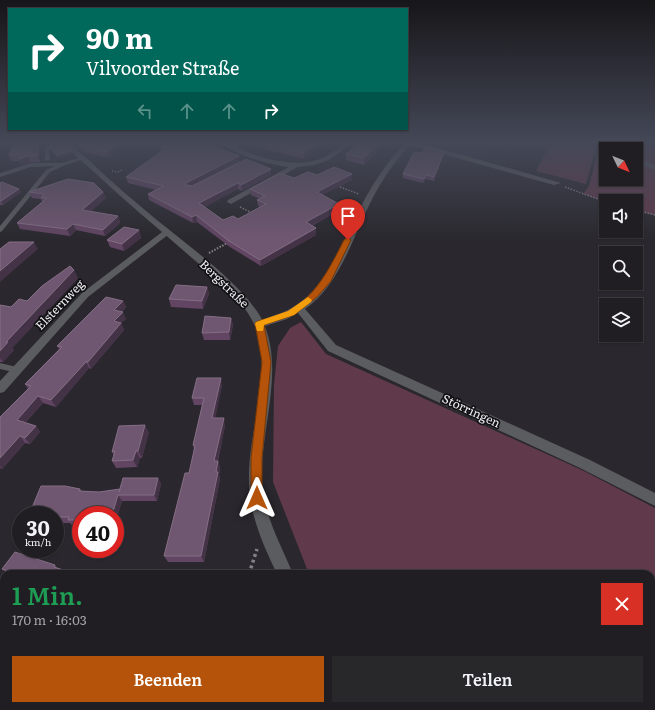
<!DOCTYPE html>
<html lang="de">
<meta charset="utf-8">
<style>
body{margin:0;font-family:Literata,serif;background:#28272a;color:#f1f3f6;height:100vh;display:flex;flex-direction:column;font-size:15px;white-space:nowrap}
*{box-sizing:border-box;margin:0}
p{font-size:13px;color:#a2a2a5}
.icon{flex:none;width:22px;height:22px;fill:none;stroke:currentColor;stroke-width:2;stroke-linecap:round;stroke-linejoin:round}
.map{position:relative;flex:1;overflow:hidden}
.details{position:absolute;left:0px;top:570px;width:655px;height:140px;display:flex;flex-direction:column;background:#201e22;border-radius:12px 12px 0 0;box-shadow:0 1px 3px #0004,0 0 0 1px #3d3c40}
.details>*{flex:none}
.guide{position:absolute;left:8px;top:8px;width:400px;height:122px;border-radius:0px;box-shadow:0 1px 3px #0004,0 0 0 1px #3d3c40;background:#00695c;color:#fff;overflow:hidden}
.needle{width:26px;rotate:133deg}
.buttons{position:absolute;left:599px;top:142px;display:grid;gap:8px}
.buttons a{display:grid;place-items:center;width:44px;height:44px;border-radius:0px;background:#201e22;box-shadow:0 1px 3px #0004,0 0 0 1px #3d3c40;font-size:20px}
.speed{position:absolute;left:12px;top:506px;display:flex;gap:8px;font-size:20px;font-weight:700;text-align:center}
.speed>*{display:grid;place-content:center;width:52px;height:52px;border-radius:50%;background:#201e22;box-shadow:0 1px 3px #0004,0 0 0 1px #3d3c40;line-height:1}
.speed small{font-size:10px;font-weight:400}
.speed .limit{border:6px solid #d22;background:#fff;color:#111}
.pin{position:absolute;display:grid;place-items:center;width:34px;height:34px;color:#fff;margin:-41px -17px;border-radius:50% 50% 50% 0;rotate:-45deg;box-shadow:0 0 4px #0007}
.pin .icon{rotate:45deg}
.me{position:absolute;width:44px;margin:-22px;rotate:0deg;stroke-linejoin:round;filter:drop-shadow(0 0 3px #0008)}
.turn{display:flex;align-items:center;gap:14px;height:84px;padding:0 12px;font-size:18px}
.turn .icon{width:52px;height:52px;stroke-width:2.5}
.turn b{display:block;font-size:28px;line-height:34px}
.lanes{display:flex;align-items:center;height:38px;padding:0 12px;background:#0003;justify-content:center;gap:20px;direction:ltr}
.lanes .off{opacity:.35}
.round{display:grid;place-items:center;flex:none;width:42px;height:42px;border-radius:0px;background:#28272a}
.head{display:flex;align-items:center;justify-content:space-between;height:68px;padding:0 12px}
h1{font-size:24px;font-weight:600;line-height:30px;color:#1e9e55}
.action{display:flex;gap:8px;margin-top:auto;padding:8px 12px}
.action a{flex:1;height:46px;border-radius:0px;background:#b45309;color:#fff;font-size:16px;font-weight:600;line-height:46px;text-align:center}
.action a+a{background:#28272a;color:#f1f3f6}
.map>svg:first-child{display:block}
</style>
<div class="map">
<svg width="655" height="710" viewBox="0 0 655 710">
<rect width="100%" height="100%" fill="#2a282e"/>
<path fill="#322e3a" d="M418,141h79l-18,17z"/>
<path fill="#603a4b" d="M552,141h29l15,6 -10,37 -50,-13z
M601,141h54v26l-19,-8v-10h-21z
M600,144l12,5h-6v30h30v-19l19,9v46l-19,-5v-9l-30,1 -23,-8 6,-8z
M301,322l25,32 258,117 71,37v202h-254l-3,-4h253v-132h-342l-36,-92 1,-97 4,-39 12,-18z
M181,706h102l2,4h-104z"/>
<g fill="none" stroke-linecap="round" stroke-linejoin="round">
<path stroke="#838287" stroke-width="1.5" stroke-dasharray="1.5 1.5" stroke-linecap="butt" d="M148,141l7,1
M112,171l6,1 4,-2
M337,186l22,8
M565,187l41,15
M240,207l12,6
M636,210l19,5"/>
<path stroke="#838287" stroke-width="2" stroke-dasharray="1.5 1.5" stroke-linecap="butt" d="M209,253l20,-11"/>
<path stroke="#838287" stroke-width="3.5" stroke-dasharray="3 3" stroke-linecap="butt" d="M249,574l8,-25
M319,706l3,4"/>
<path fill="#5b5c5f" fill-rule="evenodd" d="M54,141h5l-10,8 1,11 -5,1v-12z
M239,141h6l-10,7h-4v-2z
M82,157h2v2l-19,6 -15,7 -48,59 -2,1v-6l46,-56 9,-4 -24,1 -31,10v-4l31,-10h31z
M0,363l21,5 1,2 -1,2 -3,1 -18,-4z"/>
<path fill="#5b5c5f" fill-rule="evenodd" d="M218,141h8c25,16 68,29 97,17 11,-5 20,-17 32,-17l-26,19 -15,5 -16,2 -67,37 -4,-2 1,-2 61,-33c-18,-2 -58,-13 -71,-26z
M407,141h7l147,42 -7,2 -144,-40c-19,20 -34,44 -45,69 -15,32 -29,74 -60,95l31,36 254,115 65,33v13l-75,-38 -252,-117 -30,-38 -11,6 -28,9 -4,-2 -1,-2 1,-2c17,-6 34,-10 47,-21 27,-22 40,-57 55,-87 13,-26 29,-52 50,-73z
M592,141h9l15,8h-9z
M636,157l19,8v5l-19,-8z
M166,229l4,3 -1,2 -81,63 -84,95 -4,1v-12l82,-88z"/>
<path fill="#5b5c5f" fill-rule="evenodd" d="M61,141h7c25,23 50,47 77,69 32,28 103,76 119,114 20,48 -3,103 -2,153 1,38 17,63 31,97h-16c-15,-32 -29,-62 -28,-98 0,-47 24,-107 5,-152 -11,-25 -42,-49 -62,-66 -33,-29 -66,-56 -98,-86 -11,-10 -23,-20 -33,-31z
M360,706h19l1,4h-19z"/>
</g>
<path fill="#614562" d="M31,141h9v3z
M70,141h64l-26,16 -25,-5z
M156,141h47v1l37,20 -48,24 79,-11 -29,16 -4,-2 -34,18 19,13 15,-1 22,-12 -2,-1 -1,-6 3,-1 -9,-4 -1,-6 44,-11 23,-3 35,-1v6l-30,15 17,15 -27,16 4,2v7l-55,31 -31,-19 -33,-25 -4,1 -44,-23 -1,-6 8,-4 -28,-7 -2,-6 35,-25 -1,-5 5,-4z
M243,141h85l-24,18 -61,-15z
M387,141l-23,24 -18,-5v-6z
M49,146l23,8 -14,4 -7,-8z
M40,151v11h-9l-10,3 -1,-4h-9l-2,-6z
M443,156l-9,25 -8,-2 -3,4 -20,-5v-4z
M0,183l21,9 -18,13h-3z
M29,192h74l3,6 -15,13 27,5 2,7 -15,13 -29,-6 -6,6 -50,-7 -3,-6 25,-21 -1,-3 -9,-1z
M139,230l2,8 -17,13 -14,-4 -3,-7z
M78,278l-66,70 2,2 -11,12h-3v-57l11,2 16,-6z
M207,287l2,7 -6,15 -32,-2 -2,-8z
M123,301l3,6 -4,5 4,7 -5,4 3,7 -33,39 -2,-1 -33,39 -13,-4 -18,20 11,3 4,6 -10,12 -5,-1 -23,26 -2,-1v-51l28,-28 -3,-5 34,-35 -2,-3z
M231,318l2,7 -3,15h-26l-2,-7z
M222,385l-7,33 10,7 -7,36 2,7 -1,7 1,4 -16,83h-36l-4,-6 25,-83 5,-23 -1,-5 9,-40h-8l-2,-7z
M149,432l-7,26h-2l-3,9 -21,1 -4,-7 2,-6 -2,-3z
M158,478l3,6 -4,17h-35l-7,23v-9h-34v11h-8l-3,-3h-15v-8h-26l51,-26 2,2 17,1 21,-3z
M55,565l2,3 19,6h-68l-6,-5z
M4,586v24l-4,-2v-16z"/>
<path fill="#443247" d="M45,141h6l-5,4z
M123,141h11l-26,16 -2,-5z
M320,141h8l-24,18 -1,-6z
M381,141h6l-23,24v-7z
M38,145l2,6v11l-3,-6z
M71,151l1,3 -14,4 -1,-3z
M444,152l-1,4 -9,25v-4z
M28,156l3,6 -10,3 -2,-6z
M239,156l1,6 -53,27 -1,-6z
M271,169v6l-29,16 -1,-6z
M352,174v6l-35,18v-6z
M427,175l-1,4 -3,4 1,-4z
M238,183v6l-38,21 -1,-7z
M19,189l2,3 -18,13 -2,-4z
M103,192l3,6 -21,18 -3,-6z
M339,204v6l-33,19v-7z
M196,215l1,7 -4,1 -1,-6z
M118,216l2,7 -15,13 -2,-6z
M73,224l3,6 -6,6 -3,-7z
M316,228v7l-55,31 -1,-6z
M139,230l2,8 -17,13 -2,-7z
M34,242l4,7 -38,33v-11z
M74,270l4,8 -66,70 2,2 -11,12 -3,-4v-7l6,-9z
M207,287l2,7 -6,15 -1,-8z
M123,301l3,6 -9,10 -3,-7z
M123,312l3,7 -5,4 3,7 -33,39 -3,-7 26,-41z
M231,318l2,7 -3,15 -1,-8z
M86,362l3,6 -33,39 -5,-7z
M221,378l1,7 -8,40 -2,-7z
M38,396l5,7 -22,24 -4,-7z
M224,418l1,7 -9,43 -2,-7z
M145,425l4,7 -7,26 -4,-7z
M36,426l4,6 -10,12 -5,-6z
M20,436l5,7 -23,26 -2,-3v-8z
M136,451l4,7 -3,9 -4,-7z
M218,461l2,7 -1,7 1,4 -16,83 -3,-6z
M158,478l3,6 -4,17 -3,-6z
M118,495l4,6 -7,23v-9h-3z"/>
<path fill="#705771" stroke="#846e85" d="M15,141h11l6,4h6l-1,11h-9l-9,3v-4h-10z
M56,141h5l10,10 -14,4 -8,-9z
M74,141h49l-17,11 -25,-5z
M168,141h33l38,15 -53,27v2l6,1 54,-27 25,10 -30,16 -3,-2 -39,20 24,17 10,-4 5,3 28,-15 -9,-4 8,-4 -15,-7 30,-16 14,5 14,-6 9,3 17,-8 18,7 -35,18 22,12 -33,18 10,6 -56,32 -31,-19 -33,-26 -4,2 -44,-23 16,-8 -38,-9 40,-29 -6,-1z
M255,141h65l-17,12z
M361,141h20l-17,17 -18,-4z
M426,147l18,5 -10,25 -7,-2 -3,4 -21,-5 11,-22 7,1z
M68,179l26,4 9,9 -21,18 36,6 -15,14 -30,-6 -6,5 -50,-6 30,-25h-6l3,-4 -15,-2z
M2,182l17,7 -18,12h-1v-18z
M124,227l15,3 -17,14 -15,-4z
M9,242h25l-34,29v-22z
M70,266l4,4 -68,72h2l-8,9v-46l11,2 8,-8 8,2 15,-15z
M176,285l31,2 -5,14 -33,-2z
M106,297l17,4 -9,9 9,2 -9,9 7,2 -33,39h-2l-35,38 -13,-4 -21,24 19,6 -11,12 -5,-2 -20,22v-41l31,-31 -6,-2 37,-37 -5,-1z
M205,316l26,2 -2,14 -27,1z
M197,378h24l-9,40h12l-10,43h4l-2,11h2l-17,84h-37l21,-83h4l6,-27 -2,-1 11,-47h-12z
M145,425l-7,26h-2l-3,9 -21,1 3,-10 -3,1 7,-26z
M123,478h35l-4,17h-36l-6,20h-31v5h-13l1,-3h-14v-2h-5v-1l-21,1 12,-29h24l15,3 -1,2 20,1 21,-3 -1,3z
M15,552l40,13 -1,2 22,7h-63l1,-1 -12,-4z
M4,586v21l-4,-1v-14z"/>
<linearGradient id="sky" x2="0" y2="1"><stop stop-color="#171619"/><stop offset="0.59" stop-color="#444857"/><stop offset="1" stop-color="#444857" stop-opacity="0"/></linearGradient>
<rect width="655" height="241" fill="url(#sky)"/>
<path fill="#b45309" stroke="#753606" d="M348,237l3,3 -20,41 -14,16 -23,18 -30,10 7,37 -9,96v40l-1,3 -4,2 -4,-2 -2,-3v-40l11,-96 -7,-38 1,-2c10,-4 23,-6 33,-11 28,-16 41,-44 55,-71z"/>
<path fill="#f59e0b" d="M308,297l4,3 -1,2 -17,13 -30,10 -1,6h-6l-2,-7 1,-2 32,-11z"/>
<g text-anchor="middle" stroke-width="3.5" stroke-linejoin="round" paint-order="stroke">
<g font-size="12" fill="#eeedf1" stroke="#121114">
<text transform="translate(224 284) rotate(44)" y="4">Bergstraße</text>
<text transform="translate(60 305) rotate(-46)" y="4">Elsternweg</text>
<text transform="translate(471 411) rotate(25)" y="4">Störringen</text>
</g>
</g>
</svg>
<div class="buttons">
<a><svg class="needle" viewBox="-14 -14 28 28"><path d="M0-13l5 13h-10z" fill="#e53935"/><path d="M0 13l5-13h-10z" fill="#a2a2a5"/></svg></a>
<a><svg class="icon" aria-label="sound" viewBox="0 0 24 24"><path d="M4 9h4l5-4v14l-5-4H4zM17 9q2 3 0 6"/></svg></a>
<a><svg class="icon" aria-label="search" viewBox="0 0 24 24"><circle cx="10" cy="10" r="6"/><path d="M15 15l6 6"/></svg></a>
<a><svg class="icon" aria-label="layers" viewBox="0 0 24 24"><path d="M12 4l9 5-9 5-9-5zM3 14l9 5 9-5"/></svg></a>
</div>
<div class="speed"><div>30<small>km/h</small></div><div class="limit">40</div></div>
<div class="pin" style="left:348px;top:240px;background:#d93025"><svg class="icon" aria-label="arrive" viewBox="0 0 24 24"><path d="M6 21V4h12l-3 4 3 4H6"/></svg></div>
<svg class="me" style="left:257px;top:498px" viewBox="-20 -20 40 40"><path d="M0-17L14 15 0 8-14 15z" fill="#b45309" stroke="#fff" stroke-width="4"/></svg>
<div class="guide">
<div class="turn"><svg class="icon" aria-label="right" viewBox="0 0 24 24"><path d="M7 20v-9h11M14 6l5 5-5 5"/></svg><div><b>90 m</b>Vilvoorder Straße</div></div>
<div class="lanes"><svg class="icon off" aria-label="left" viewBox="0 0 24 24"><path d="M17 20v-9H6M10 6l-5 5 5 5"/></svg><svg class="icon off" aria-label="ahead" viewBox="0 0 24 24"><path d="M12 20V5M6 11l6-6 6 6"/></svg><svg class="icon off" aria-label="ahead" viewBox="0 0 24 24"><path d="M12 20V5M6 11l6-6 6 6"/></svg><svg class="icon" aria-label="right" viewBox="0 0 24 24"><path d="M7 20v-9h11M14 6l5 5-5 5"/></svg></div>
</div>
<section class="details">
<div class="head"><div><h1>1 Min.</h1><p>170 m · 16:03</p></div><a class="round" style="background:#d93025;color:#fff"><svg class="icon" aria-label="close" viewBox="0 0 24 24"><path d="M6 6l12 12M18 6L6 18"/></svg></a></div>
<div class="action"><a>Beenden</a><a>Teilen</a></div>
</section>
</div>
